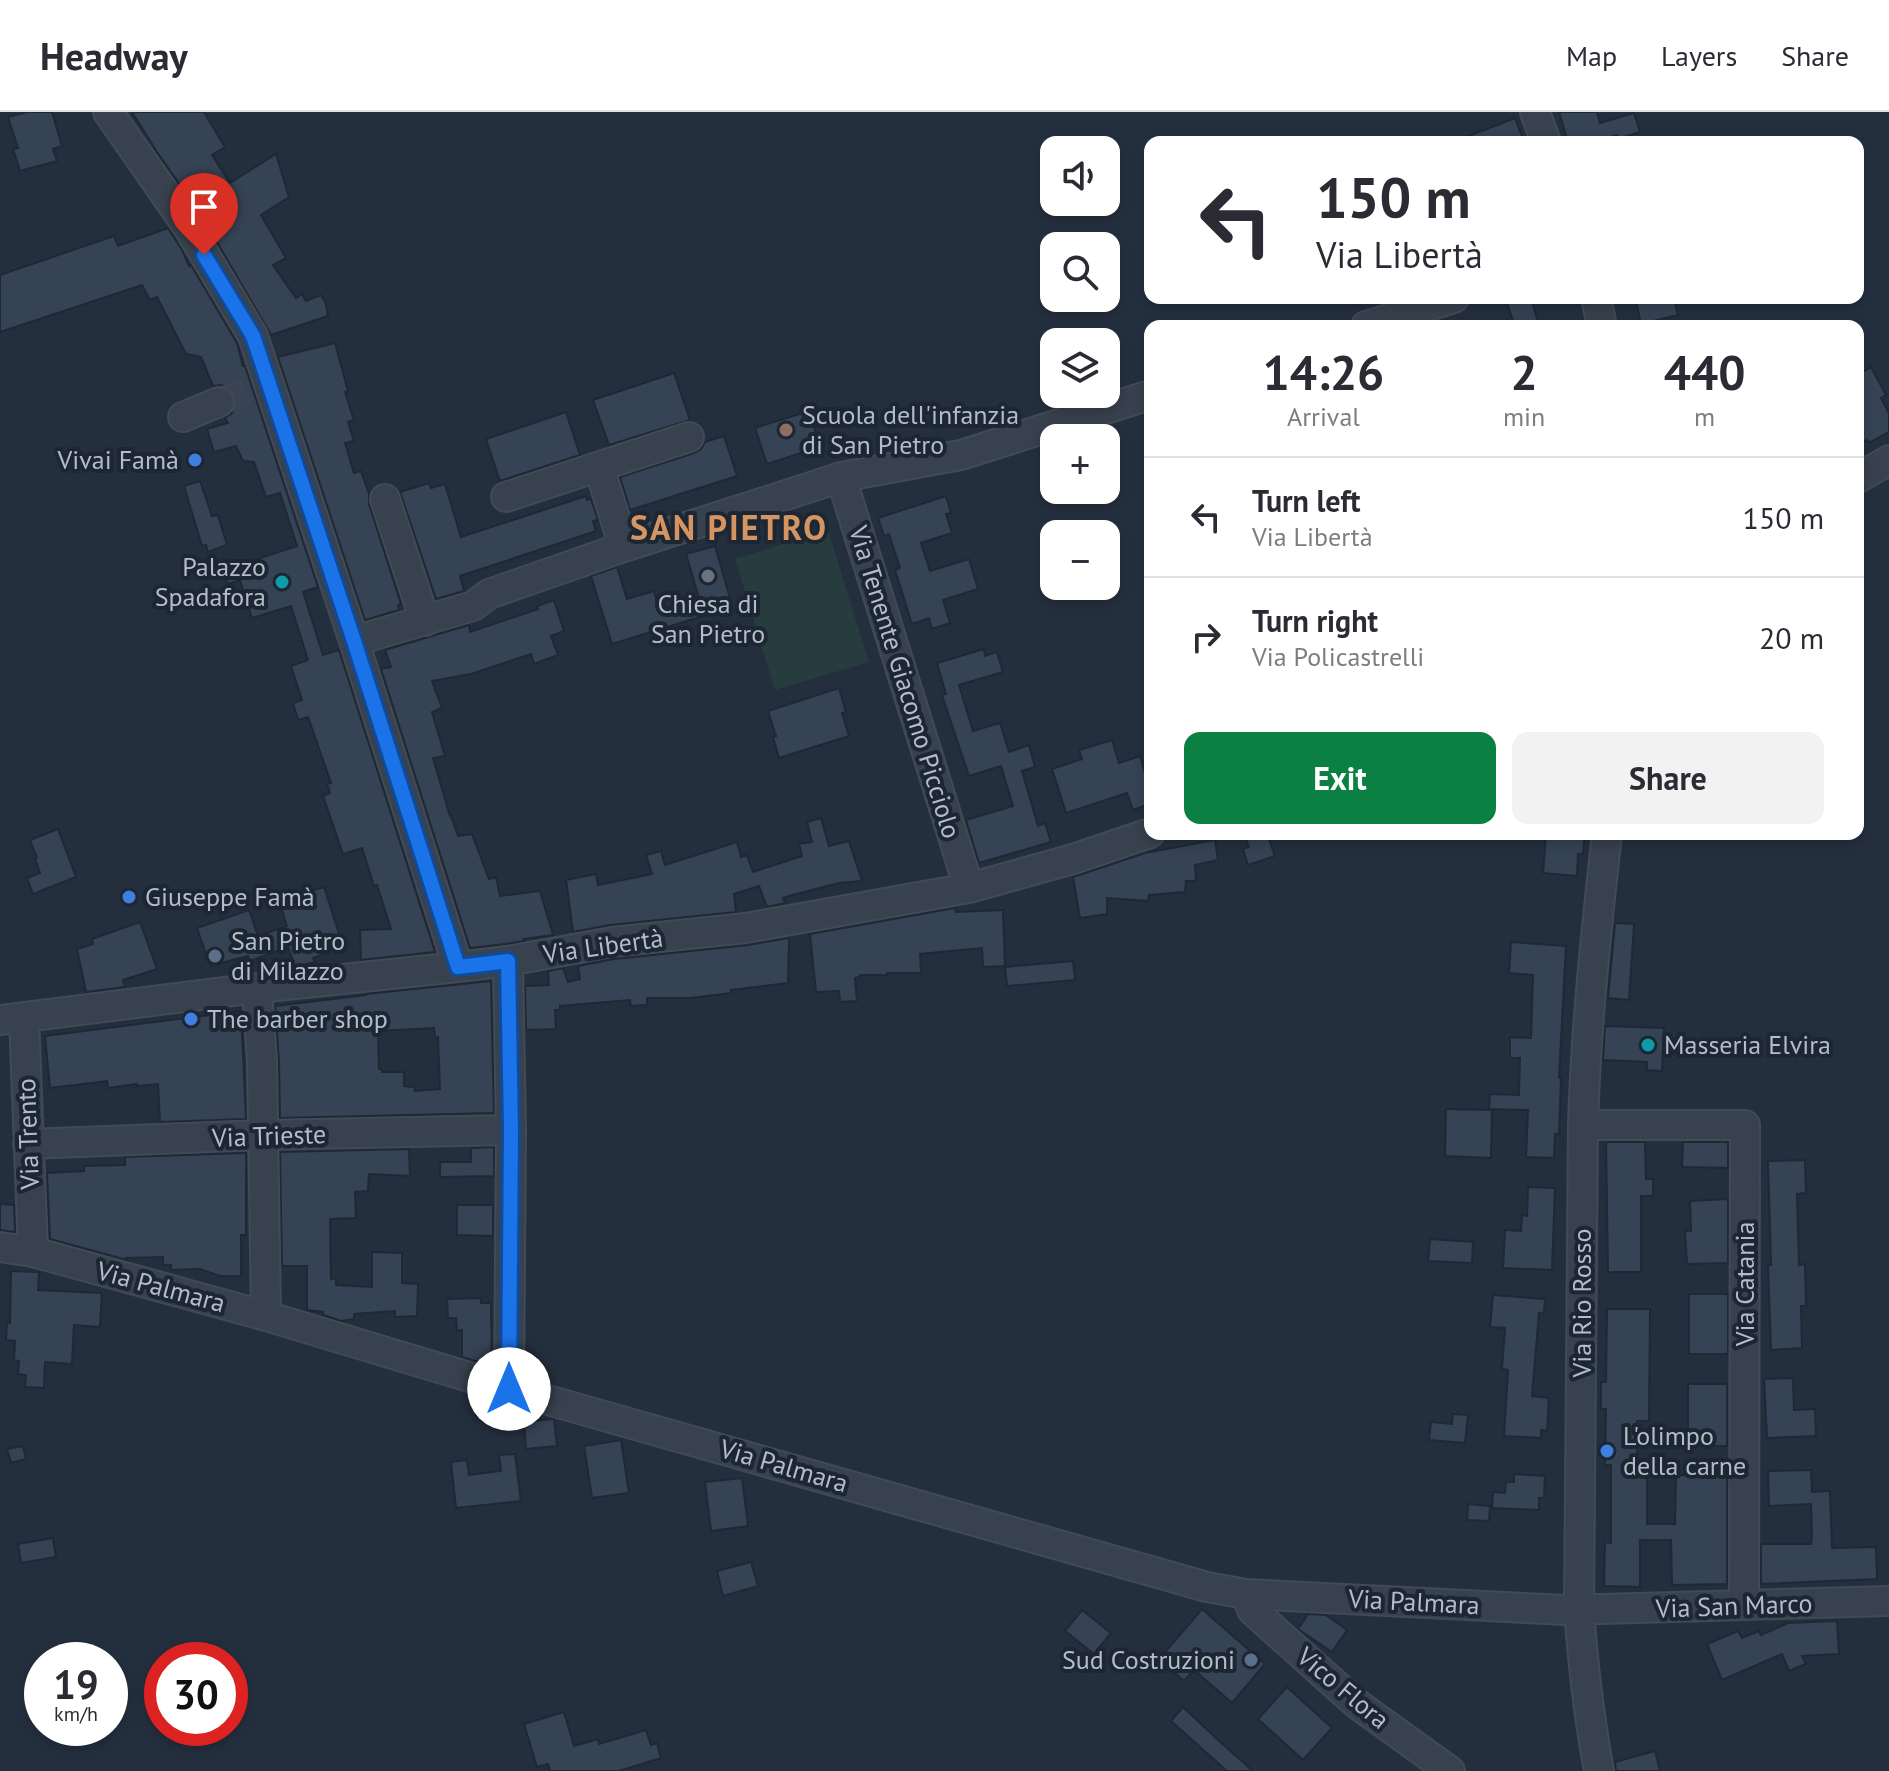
<!DOCTYPE html>
<meta charset="utf-8">
<style>
body{margin:0;font-family:"PT Sans",sans-serif;background:#f2f2f3;color:#2b2b33;height:100vh;display:flex;flex-direction:column;font-size:30px;white-space:nowrap}
*{box-sizing:border-box;margin:0}
p{font-size:26px;color:#7c7c81}
.icon{flex:none;width:44px;height:44px;fill:none;stroke:currentColor;stroke-width:2;stroke-linecap:round;stroke-linejoin:round}
.map{position:relative;flex:1;overflow:hidden}
.drawer{position:absolute;left:1144px;top:208px;width:720px;height:520px;display:flex;flex-direction:column;background:#fff;border-radius:16px;box-shadow:0 4px 12px #0003}
.drawer>*{flex:none}
.hud{position:absolute;left:1144px;top:24px;width:720px;height:168px;border-radius:16px;box-shadow:0 4px 12px #0003;background:#fff;color:#2b2b33;overflow:hidden}
.controls{position:absolute;left:1040px;top:24px;display:grid;gap:16px}
.controls a{display:grid;place-items:center;width:80px;height:80px;border-radius:16px;background:#fff;box-shadow:0 4px 12px #0003;font-size:40px}
.speed{position:absolute;left:24px;top:1530px;display:flex;gap:16px;font-size:40px;font-weight:700;text-align:center}
.speed>*{display:grid;place-content:center;width:104px;height:104px;border-radius:50%;background:#fff;box-shadow:0 4px 12px #0003;line-height:1}
.speed small{font-size:20px;font-weight:400}
.speed .limit{border:12px solid #d22;background:#fff;color:#111}
.pin{position:absolute;display:grid;place-items:center;width:68px;height:68px;color:#fff;margin:-82px -34px;border-radius:50% 50% 50% 0;rotate:-45deg;box-shadow:0 0 8px #0007}
.pin .icon{rotate:45deg}
.me{position:absolute;width:88px;margin:-44px;rotate:0deg;stroke-linejoin:round;filter:drop-shadow(0 0 6px #0008)}
.turn{display:flex;align-items:center;gap:28px;height:168px;padding:0 40px;font-size:36px}
.turn .icon{width:104px;height:104px;stroke-width:2.5}
.turn b{display:block;font-size:56px;line-height:68px}
.eta{display:flex;justify-content:space-evenly;align-items:center;height:136px;text-align:center}
.eta b{font-size:48px;font-weight:600;line-height:56px}
.button{display:flex;gap:16px;margin-top:auto;padding:16px 40px}
.button a{flex:1;height:92px;border-radius:16px;background:#0b8043;color:#fff;font-size:32px;font-weight:600;line-height:92px;text-align:center}
.button a+a{background:#f2f2f3;color:#2b2b33}
ul{padding:0;list-style:none}
li{display:flex;align-items:center;gap:24px;height:120px;padding:0 40px;border-top:2px solid #e1e1e2}
li div{flex:1}
li b{display:block;font-size:30px}
li em{font-style:normal}
header{display:flex;align-items:center;gap:48px;box-sizing:border-box;height:112px;padding:0 40px;background:#fff;border-bottom:2px solid #e1e1e2}
header strong{font-size:38px}
nav{display:flex;gap:44px;margin-inline-start:auto;font-size:28px}
.map>svg:first-child{display:block}
</style>
<header>
<strong>Headway</strong>
<nav><a>Map</a><a>Layers</a><a>Share</a></nav>
</header>
<div class="map">
<svg width="1889" height="1659" viewBox="0 0 1889 1659">
<rect width="100%" height="100%" fill="#242f3e"/>
<path fill="#263c3f" d="M828,418l41,132 -94,28 -40,-131z"/>
<path fill="#364354" stroke="#1f2835" stroke-width="2" fill-rule="evenodd" d="M27,0h25l10,34 -9,3 4,12 -37,10 -7,-22 5,-1 -10,-31z
M132,0h72l21,35 -13,8 18,28 46,-29 13,43 -28,18 25,43 -13,7 23,33 6,-4 4,7 15,-6 5,9 2,12 -57,19 -68,-117 -46,-66z
M1559,0h38l3,11 34,-10 6,19 -22,7 -1,-4 -21,7h-28z
M1515,6l9,24h-67l-1,-1z
M168,116l14,22 7,16 2,-1 46,78 6,23h2l73,221 -15,5 20,63 16,-5 96,302 -74,8 -1,-30 31,-1 -14,-44 -3,1 -12,-38 -19,6 -20,-58 7,-3 -3,-9 4,-1 -23,-66 -10,3 -5,-17 9,-3 -11,-34 17,-6 -17,-54 -39,12 -12,-38 -12,4 -5,-14 74,-24 -17,-53 -14,4 -12,-35 -11,-1 -7,-15 -22,6 -7,-23 21,-6 -3,-5 7,-5 4,-8 -2,-10 -4,-6 -8,-4 -9,1 -12,-29 -15,-3 -29,-57 -7,3 -8,-15 -142,47v-57l114,-39 4,10z
M1505,186h26l8,28h-24z
M1653,186h21l4,17 -37,9 -5,-22z
M335,231l13,48 -3,1 9,28 -6,2 6,19 -9,2 9,30 7,-2 8,23v10l32,100 -3,1 1,5 -34,10 -87,-263z
M1871,255l15,28 -5,3 8,15v19l-20,11 -2,-3 -9,4v-69z
M674,261l16,47 -81,25 -16,-45z
M809,299l11,36 -53,17 -12,-36z
M566,300l14,43 -80,26 -14,-42z
M724,324l13,40 -107,34 -10,-33 74,-24 7,-4 4,-7z
M200,369l12,35 6,-1 9,30 -19,7 -2,-7 -4,1 -18,-60z
M429,371l2,5 14,-4 16,53 125,-41 1,4 4,-1 7,21 -5,1 3,10 -136,45 4,15 -28,8 -36,-107z
M946,384l5,17 -5,1 6,19 -31,10 9,28 39,-12 9,30 -35,11 7,23 -18,6 -3,-11 -17,6 -17,-54 5,-2 -11,-34 -5,2 -6,-18z
M715,434l15,52 -4,1 3,9 -117,36 -21,-68 26,-9 10,32 27,-8 5,18 40,-11 -13,-44z
M554,488l10,31 -13,5 7,19 -24,9 -3,-10 -60,20 -39,7 10,27 -10,4 13,44 -12,2 17,58h1l7,20 14,-2 17,45 7,-2 4,19 40,-5 13,44 -30,4 1,2 -19,3 -35,4 -89,-279 10,-2 -6,-17 84,-25 1,7 68,-23 -1,-3z
M984,537l1,7 12,-4 6,20 -44,13 14,46 27,-8 9,29 20,-7 6,22 -13,4 16,55 7,-3 6,19 -72,21 -13,-43 47,-14 -12,-40 -32,10 -27,-81 4,-1 -9,-31z
M839,576l7,24 -4,1 7,23 -70,22 -6,-21 3,-1 -8,-25z
M1112,628l7,23 21,-7 10,34v14l-17,6 -6,-17 -61,20 -14,-44 30,-10 -3,-9z
M821,706l8,28 20,-5 13,40 -23,2 -50,13 -6,2 2,5 -18,4 -8,-21 -25,8 2,18 -126,13 -37,7 -7,-52 30,-6 2,11 54,-11 -6,-19 15,-4 4,14 72,-23 4,15 6,-2 6,17 49,-16 -3,-12 13,-2 -5,-20z
M58,717l18,48 -43,17 -6,-16 13,-5 -5,-14 2,-1 -7,-18z
M1244,722h23l8,22 -27,9 -5,-16 6,-2z
M1546,722h39l-2,20h-5l-1,22 -34,-3z
M1215,728l3,20 -23,5 1,16h-10l-1,11 -36,3 -1,6 -41,-3v16l-27,4 -7,-41 72,-24z
M324,775l18,56 -16,5 1,5 -14,5 2,4 -20,5 -7,-20 -39,14 -1,-5 -38,10 -13,-38 52,-18 9,26 29,-10 -8,-25z
M955,796l1,4 47,-2 2,56 -22,1 -1,-19 -62,6 1,19h-34v2h-27v2l-5,1 2,23 -17,1 -1,-11 -23,1 -6,-58z
M140,810l17,47 -34,11 2,7 -39,5 -9,-43 16,-5 -1,-5z
M1615,811l19,1 -5,76 -21,-2z
M789,826l-1,45 -57,7v3l-41,5h-43v7l-16,1 -1,-6 -70,6v4h-5l1,19 -30,1 -1,-44 24,-1 -1,-14 15,-3 5,14 12,-3 -2,-13 36,-7 134,-14z
M1511,830l55,4 -7,132h2l-2,56h-4l-1,24 -28,-1 2,-47 -39,-1 1,-15 29,1 1,-37h-10v-21l21,1 2,-63 -24,-2z
M1073,849l2,19 -68,6 -2,-19z
M491,869l3,132 -214,5 -1,-56 -4,-56 91,-11v-1zM434,916l1,10 3,-1 2,52 -25,2 -1,-4 -10,-1v-14h-22v-3h-3l-1,-38z
M241,899l5,108 -86,3 -2,-38 -21,2v-2l-29,4 -1,-7 -57,7 -5,-52z
M1605,914l59,2 -2,43 -15,-1v-8l-44,-2z
M1446,997l46,1 -1,48 -46,-2z
M1606,1030h39l1,37h7v17h-12v76h-33z
M1683,1030h45v26l-46,-1z
M494,1035v29l-54,1v-15h31v-14z
M409,1037l1,27 -41,-2 -1,17 -13,1 1,26 -26,1 1,60 5,-1v7l36,2v-35l30,1v30l16,1 -1,32 -22,1v-6l-41,3v5l-13,2 -18,-6v-3l-16,-2v-44h-25l-2,-114z
M246,1041v82h-5v41h-21l-20,-7 -29,1v-5h-8v-8l-37,1 1,2 -77,-21 -3,-66 37,-2v-5l41,-1v-8z
M1805,1048l1,33 -9,1 2,71 6,-1 1,42h-5l1,42 -31,2 -3,-85h3l-3,-104z
M1528,1075l27,1 -3,82 -49,-2 2,-38 16,1 1,-16 5,1z
M1728,1087v64l-41,1 -2,-33h6l-1,-30z
M0,1092l14,1 1,27 -15,-2z
M457,1093h36v31l-36,-1z
M1430,1127l43,3 -1,21 -44,-2z
M11,1159l28,1 -1,18 64,3 -2,34 -26,-2 -2,39 -27,-2 -1,26 -19,-1 1,-12 -8,-1 1,-13 -5,-1 1,-19 -9,-1 1,-17h3z
M1689,1182h39v60h-39z
M1493,1183l52,4 -1,15 -5,-1 -7,83 17,2 -2,33 -6,-1v8l-37,-2 4,-66 -6,-1 3,-41 -15,-1z
M481,1186v5h10l1,63 -30,-9v-27l-5,1 -1,-13h-8l-1,-19z
M1607,1197h43l-1,112h-12v44h10v59h28l1,-49 51,1v108l-55,1 -1,-45h-31v47l-36,-1 1,-44 6,1v-78h-6l1,-56h-5v-27h5z
M1793,1266l1,32 21,-1 1,27 -49,2 -3,-59z
M1688,1272h39v62h-39z
M1453,1302l15,1 -3,28 -36,-3 2,-18 21,2z
M552,1307h2l3,27 -31,3 -2,-27z
M621,1328l8,53 -37,5 -8,-52z
M23,1334l3,13 -15,4 -4,-14z
M515,1342l6,47 -65,7 -5,-46 16,-2 2,15 32,-4 -2,-16z
M1811,1358l1,22 18,-1 2,57 44,-1 1,32 -116,5v-40h50l1,-9 -1,-31 -42,2 -1,-35z
M1514,1362l31,2 -1,22h-5v12l-47,-2 1,-16 12,1 1,-11h8z
M742,1366l6,48 -37,5 -6,-49z
M1468,1392l22,2 -1,15 -22,-1z
M53,1426l3,19 -35,6 -3,-19z
M751,1450l7,24 -35,10 -6,-25z
M1202,1497l63,55 -33,39 -38,-33 -10,11 -25,-22z
M1082,1498l29,23 -17,21 -29,-23z
M1308,1502l18,1 21,15 -15,22 -34,-23z
M1837,1509l2,33 -37,2 4,8 -17,7 -7,-17 -60,26 -15,-36 31,-13 4,7 17,-7 2,4 27,-12z
M1287,1575l45,41 -29,32 -45,-41z
M1183,1595l35,33 35,31h-26l-56,-50z
M564,1600l10,34 24,-7 1,5 47,-14 5,15 6,-2 4,15 -42,13h-69l-2,-7 -11,3 -13,-43z
M1655,1639l5,20h-44l-1,-9z"/>
<g fill="none" stroke-linecap="round" stroke-linejoin="round">
<path stroke="#3a4453" stroke-width="28" stroke-dasharray="28 14" stroke-linecap="butt" d="M219,290l40,-16"/>
<g stroke="#414a57" stroke-width="32">
<path id="minor" d="M108,0l80,115 65,109 101,305 104,326
M1535,0l11,30
M1596,186l6,28
M1366,214l88,-28
M183,305l36,-15
M599,355l25,80
M841,365l128,411
M1858,366l31,-18
M506,385l183,-60
M385,387l40,122
M354,529l119,-35 16,-12 135,-47 190,-61 27,-9 120,-22 189,-60
M508,849l3,169 -2,259
M257,876l5,74 4,254
M24,905l9,235
M0,908l257,-32 201,-21 50,-6 104,-19 134,-14 223,-40 104,-29 77,-26
M1583,1013h162l-1,480
M28,1032l236,-9 247,-5
M0,1135l33,5 233,64 243,73 698,198 39,7 319,16 324,-9
M1246,1482l6,16 105,94 93,67
M1599,1659c-10,-54 -16,-107 -20,-161l4,-485c3,-99 13,-193 24,-291"/>
</g>
<use href="#minor" stroke="#38414e" stroke-width="28"/>
</g>
<g fill="none" stroke-linecap="round" stroke-linejoin="round">
<g stroke="#114b97" stroke-width="20">
<path id="route" d="M204,143l49,81 101,305 104,326 50,-6 3,169 -2,259"/>
</g>
<use href="#route" stroke="#1a73e8" stroke-width="14"/>
</g>
<circle fill="#8d6e63" stroke="#1d2633" stroke-width="3" cx="786" cy="318" r="8"/>
<g fill="#3f7fe0" stroke="#1d2633" stroke-width="3">
<circle cx="195" cy="348" r="8"/>
<circle cx="129" cy="785" r="8"/>
<circle cx="191" cy="907" r="8"/>
<circle cx="1607" cy="1339" r="8"/>
</g>
<circle fill="#6b7280" stroke="#1d2633" stroke-width="3" cx="708" cy="464" r="8"/>
<g fill="#0f9aa8" stroke="#1d2633" stroke-width="3">
<circle cx="282" cy="470" r="8"/>
<circle cx="1648" cy="933" r="8"/>
</g>
<g fill="#5c6f8a" stroke="#1d2633" stroke-width="3">
<circle cx="215" cy="844" r="8"/>
<circle cx="1251" cy="1548" r="8"/>
</g>
<g text-anchor="middle" stroke-width="8" stroke-linejoin="round" paint-order="stroke">
<g font-size="26" fill="#b4bcc9" stroke="#1d2633" text-anchor="start">
<text x="802" y="312">Scuola dell'infanzia<tspan x="802" dy="30">di San Pietro</tspan></text>
<text x="179" y="357" text-anchor="end">Vivai Famà</text>
<text x="266" y="464" text-anchor="end">Palazzo<tspan x="266" dy="30">Spadafora</tspan></text>
<text x="708" y="501" text-anchor="middle">Chiesa di<tspan x="708" dy="30">San Pietro</tspan></text>
<text x="145" y="794">Giuseppe Famà</text>
<text x="231" y="838">San Pietro<tspan x="231" dy="30">di Milazzo</tspan></text>
<text x="207" y="916">The barber shop</text>
<text x="1664" y="942">Masseria Elvira</text>
<text x="1623" y="1333">L'olimpo<tspan x="1623" dy="30">della carne</tspan></text>
<text x="1235" y="1557" text-anchor="end">Sud Costruzioni</text>
</g>
<g font-size="26" fill="#b4bcc9" stroke="#1d2633">
<text transform="translate(905 570) rotate(73)" y="9">Via Tenente Giacomo Picciolo</text>
<text transform="translate(603 834) rotate(-8)" y="9">Via Libertà</text>
<text transform="translate(28 1022) rotate(-92)" y="9">Via Trento</text>
<text transform="translate(269 1024) rotate(-2)" y="9">Via Trieste</text>
<text transform="translate(1745 1172) rotate(-90)" y="9">Via Catania</text>
<text transform="translate(161 1175) rotate(15)" y="9">Via Palmara</text>
<text transform="translate(1582 1191) rotate(-90)" y="9">Via Rio Rosso</text>
<text transform="translate(784 1354) rotate(16)" y="9">Via Palmara</text>
<text transform="translate(1414 1490) rotate(3)" y="9">Via Palmara</text>
<text transform="translate(1734 1494) rotate(-2)" y="9">Via San Marco</text>
<text transform="translate(1343 1576) rotate(40)" y="9">Vico Flora</text>
</g>
<g font-size="34" font-weight="bold" letter-spacing="2" fill="#d59563" stroke="#1d2633">
<text x="729" y="428">SAN PIETRO</text>
</g>
</g>
</svg>
<div class="controls">
<a><svg class="icon" aria-label="sound" viewBox="0 0 24 24"><path d="M4 9h4l5-4v14l-5-4H4zM17 9q2 3 0 6"/></svg></a>
<a><svg class="icon" aria-label="search" viewBox="0 0 24 24"><circle cx="10" cy="10" r="6"/><path d="M15 15l6 6"/></svg></a>
<a><svg class="icon" aria-label="layers" viewBox="0 0 24 24"><path d="M12 4l9 5-9 5-9-5zM3 14l9 5 9-5"/></svg></a>
<a>+</a>
<a>−</a>
</div>
<div class="speed"><div>19<small>km/h</small></div><div class="limit">30</div></div>
<div class="pin" style="left:204px;top:143px;background:#d93025"><svg class="icon" aria-label="arrive" viewBox="0 0 24 24"><path d="M6 21V4h12l-3 4 3 4H6"/></svg></div>
<svg class="me" style="left:509px;top:1277px" viewBox="-20 -20 40 40"><circle r="19" fill="#fff"/><path d="M0-13L10 11 0 6-10 11z" fill="#1a73e8"/></svg>
<div class="hud">
<div class="turn"><svg class="icon" aria-label="left" viewBox="0 0 24 24"><path d="M17 20v-9H6M10 6l-5 5 5 5"/></svg><div><b>150 m</b>Via Libertà</div></div>
</div>
<section class="drawer">
<div class="eta">
<div><b>14:26</b><p>Arrival</p></div>
<div><b>2</b><p>min</p></div>
<div><b>440</b><p>m</p></div>
</div>
<ul>
<li><svg class="icon" aria-label="left" viewBox="0 0 24 24"><path d="M17 20v-9H6M10 6l-5 5 5 5"/></svg><div><b>Turn left</b><p>Via Libertà</p></div><em>150 m</em></li>
<li><svg class="icon" aria-label="right" viewBox="0 0 24 24"><path d="M7 20v-9h11M14 6l5 5-5 5"/></svg><div><b>Turn right</b><p>Via Policastrelli</p></div><em>20 m</em></li>
</ul>
<div class="button"><a>Exit</a><a>Share</a></div>
</section>
</div>
